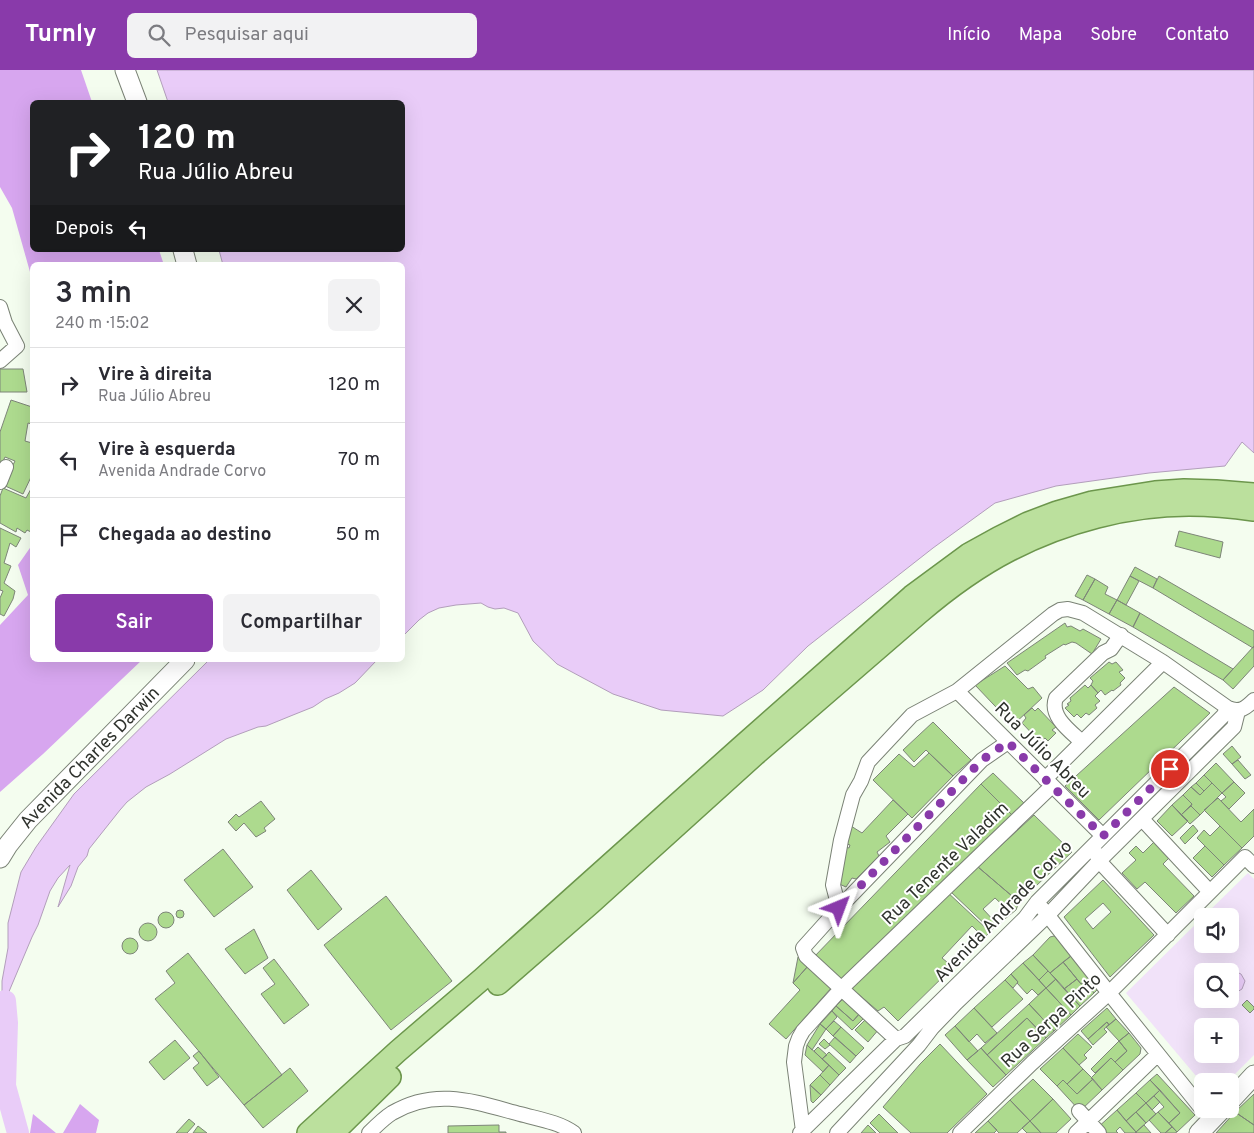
<!DOCTYPE html>
<html lang="pt">
<meta charset="utf-8">
<style>
body{margin:0;font-family:Overpass,sans-serif;background:#f2f2f3;color:#2b2b33;height:100vh;display:flex;flex-direction:column;font-size:19px;white-space:nowrap}
*{box-sizing:border-box;margin:0}
p{font-size:16px;color:#7c7c81}
.icon{flex:none;width:28px;height:28px;fill:none;stroke:currentColor;stroke-width:2;stroke-linecap:round;stroke-linejoin:round}
.map{position:relative;flex:1;overflow:hidden}
.details{position:absolute;left:30px;top:192px;width:375px;height:400px;display:flex;flex-direction:column;background:#fff;border-radius:8px;box-shadow:0 5px 20px #0002}
.details>*{flex:none}
.hud{position:absolute;left:30px;top:30px;width:375px;height:152px;border-radius:8px;box-shadow:0 5px 20px #0002;background:#202124;color:#fff;overflow:hidden}
.fabs{position:absolute;left:1194px;top:838px;display:grid;gap:10px}
.fabs a{display:grid;place-items:center;width:45px;height:45px;border-radius:8px;background:#fff;box-shadow:0 5px 20px #0002;font-size:25px}
.pin{position:absolute;display:grid;place-items:center;width:42px;height:42px;color:#fff;margin:-21px;border:2px solid #fff;border-radius:50%;box-shadow:0 1px 5px #0007}
.me{position:absolute;width:55px;margin:-28px;rotate:44deg;stroke-linejoin:round;filter:drop-shadow(0 0 4px #0008)}
.turn{display:flex;align-items:center;gap:18px;height:105px;padding:0 25px;font-size:22px}
.turn .icon{width:65px;height:65px;stroke-width:2.5}
.turn b{display:block;font-size:35px;line-height:42px}
.then{display:flex;align-items:center;height:48px;padding:0 25px;background:#0003;gap:10px;font-size:19px}
.round{display:grid;place-items:center;flex:none;width:52px;height:52px;border-radius:8px;background:#f2f2f3}
.headline{display:flex;align-items:center;justify-content:space-between;height:85px;padding:0 25px}
h1{font-size:30px;font-weight:600;line-height:38px}
.cta{display:flex;gap:10px;margin-top:auto;padding:10px 25px}
.cta a{flex:1;height:58px;border-radius:8px;background:#893aaa;color:#fff;font-size:20px;font-weight:600;line-height:58px;text-align:center}
.cta a+a{background:#f2f2f3;color:#2b2b33}
ul{padding:0;list-style:none}
li{display:flex;align-items:center;gap:15px;height:75px;padding:0 25px;border-top:1px solid #e1e1e2}
li div{flex:1}
li b{display:block;font-size:19px}
li em{font-style:normal}
header{display:flex;align-items:center;gap:30px;box-sizing:border-box;height:70px;padding:0 25px;background:#893aaa;color:#fff}
header strong{font-size:24px}
nav{display:flex;gap:28px;margin-inline-start:auto;font-size:18px}
.search{width:350px;height:45px;background:#f2f2f3;display:flex;align-items:center;gap:12px;box-sizing:border-box;padding:0 18px;border-radius:8px;color:#7c7c81;font-size:19px}
.map>svg:first-child{display:block}
</style>
<header>
<strong>Turnly</strong>
<div class="search"><svg class="icon" aria-label="search" viewBox="0 0 24 24"><circle cx="10" cy="10" r="6"/><path d="M15 15l6 6"/></svg>Pesquisar aqui</div>
<nav><a>Início</a><a>Mapa</a><a>Sobre</a><a>Contato</a></nav>
</header>
<div class="map">
<svg width="1254" height="1063" viewBox="0 0 1254 1063">
<rect width="100%" height="100%" fill="#f4fdef"/>
<path fill="#f1e2f9" fill-rule="evenodd" d="M1248,803l6,6v176l-26,26h-26v2l-76,-90 76,-75v26h28v-28h-26zM1202,901h28v28h-28zM1202,956h28v28h-28z"/>
<path fill="#d7a6ef" d="M0,0h81l11,32h-60v148h127l5,15h-132v14l-20,-71 -12,-21z
M32,475v115h110l-99,94 -43,38v-167l28,-30 -10,-30z
M80,1034l19,16 -3,13h-33z
M33,1044l23,19h-26z"/>
<path fill="#e9ccf8" stroke="#b29ebb" d="M157,0h1097v383l-12,-11 -17,24 -76,7 -93,13 -61,17 -62,45 -125,98 -45,44 -40,26 -62,-6 -48,-16 -56,-30 -24,-23 -15,-28 -14,-5 -9,1 -7,-2 -7,-4 -25,2 -17,3 -11,5 -9,7 -16,16 -1,-371h-179l-4,-15h183v-148h-234z
M209,590h168l-22,23 -16,10 -14,6 -12,8 -20,8 -27,11 -8,1 -32,12 -56,35 -24,13 -19,15 -7,8 -31,39 -2,7 -9,11 -7,19 -13,21 12,-42 -12,13 -8,13 -12,34 -6,12 -27,64 -2,-1 -1,-6v-13l6,-33v-25l13,-51 15,-25 38,-53z
M1234,901l7,3 4,7 -3,8 -5,3 -7,-1v-19z"/>
<g fill="none" stroke-linecap="round" stroke-linejoin="round">
<path stroke="#e9ccf8" stroke-width="22" d="M5,931l2,22 -2,63 13,47"/>
</g>
<path fill="#adda8e" stroke="#7d8578" fill-rule="evenodd" d="M0,299h23l4,23h-27z
M11,330l21,7v17l-4,-1 -3,18 7,2v32l-9,19 -20,-9 12,-24 -10,-4 -5,11v-36z
M32,417v42l-1,3 -4,-2 -2,3 -8,-5 -1,4 -16,-9v-27l3,-8 23,10z
M0,458l21,10 -5,9 -6,-4 -6,20 7,3 -7,17 11,8 -2,8 -9,17 -4,-2v-16l3,-7 -3,-1z
M1179,461l44,11 -3,16 -45,-12z
M1135,497l22,12 -4,9 -23,-12z
M1087,505l8,4 -12,21 -8,-4z
M1130,506l9,5 -13,24 -9,-5z
M1159,506l95,55v15l-1,2 -100,-60z
M1095,509l13,8 -3,7 12,6 -8,14 -26,-14z
M1117,530l23,13 -7,14 -24,-13z
M1140,543l93,56 -10,11 -90,-53z
M1065,553l2,4 4,-1 9,5 3,-2 18,10 -9,15 -16,-11 -4,-1 -7,3 -1,-1 -19,12 1,2 -18,13 -3,-1 -8,5 -10,-12z
M1254,576v20l-21,23 -10,-9z
M1109,592l3,2 4,-2 7,8 -4,2 6,6 -5,5 1,2 -8,6 -1,-1 -7,5 -4,-5 -3,3 -7,-8 2,-4 -3,-3z
M1005,596l23,23 5,-2 9,11 -29,27 -38,-40z
M1085,615l3,3 3,-3 7,8 -3,3 5,5 -5,4 2,3 -8,7 -3,-2 -5,5 -4,-4 -3,3 -9,-9 4,-3 -2,-1 4,-3 -1,-3z
M1174,617l36,26 -111,107 -34,-34z
M1032,638l3,3 3,-3 18,19 -4,3 4,3 -8,8 -3,-3 -5,4 -18,-19 4,-5 -2,-3z
M933,652l38,38 -18,16 -24,-23 -3,-3 -12,12 -11,-12z
M1232,676l9,11 -9,7 -9,-10z
M929,683l24,23 -41,42 -39,-38 26,-26 15,13z
M1238,690l13,15 -6,4 -13,-15z
M1216,693l18,19 -12,11 -18,-18z
M993,703l33,32 -13,11 -32,-32z
M1204,705l8,8 -8,8 -8,-8z
M1234,712l11,11 -16,16 -8,-8 5,-4 -4,-4z
M1196,713l8,8 -4,4 -9,-8z
M1212,713l10,10 -22,22 -9,-9 1,-2 -9,-9 8,-8 9,8z
M981,714l32,32 -175,166 -26,-23z
M1183,725l9,9 -11,11 -9,-10z
M1218,728l23,24 13,-13v27l-12,12 -38,-38z
M893,730l15,14 -22,22 4,6 -13,10 2,4 -23,23 -4,-1 -6,9 -9,-4 8,-36 4,1 1,-3 -6,-2 7,-17 11,7z
M261,731l14,18 -11,9 2,3 -10,6 -12,-14 -8,8 -8,-9 8,-8 3,3z
M1172,735l16,16 -16,15 -15,-15z
M1191,736l9,9 -10,9 -9,-9z
M1034,745l38,37 -53,50 -41,-35z
M1193,755l5,6 -13,13 -5,-6z
M1220,756l22,22 -18,17 -27,-27 7,-8 6,6z
M1155,771l15,16 -7,7 31,32 -18,17 -31,-31 -8,7 -15,-16 14,-13 -7,-7 7,-7 7,7z
M1205,776l19,19 -12,12 -19,-19z
M223,779l30,38 -39,30 -30,-37z
M978,797l41,35 -3,8 -25,20 -40,-38z
M311,800l31,39 -24,21 -31,-40z
M1103,810l51,55 -44,42 -46,-60zM1103,833l8,9 -18,17 -8,-10z
M945,820l45,42 -6,6 -12,-12 -30,32 11,9 -55,54 -14,-14 -6,4 -28,-24z
M386,826l66,85 -61,49 -67,-85z
M995,828l14,13 -13,12 -13,-14z
M176 844a4 4 0 1 1 8 0a4 4 0 1 1-8 0Z
M158 850a8 8 0 1 1 16 0a8 8 0 1 1-16 0Z
M1230,843l4,1 1,1 1,10 -3,-2 -3,1v-8h-7z
M139 862a9 9 0 1 1 18 0a9 9 0 1 1-18 0Z
M254,859l14,29 -23,16 -20,-25z
M1054,866l2,1 15,19 -21,17 -17,-18 17,-18z
M122 876a8 8 0 1 1 16 0a8 8 0 1 1-16 0Z
M188,883l94,122 -38,30 -89,-106 20,-16 -9,-12z
M1033,885l15,16 -9,9 -16,-17z
M1071,886l27,33 -4,4 -10,-11 -3,2 -18,-22z
M798,887l10,9 -15,17z
M274,889l35,46 -25,19 -23,-30 14,-10 -12,-16z
M1063,892l14,17 -13,10 -14,-16z
M1023,893l23,25 -8,7 -6,-6 -5,5 -10,-11 1,-1 -7,-8z
M808,896l24,21 -46,52 -17,-15 31,-34 -7,-7z
M1048,901l8,8 -10,9 -7,-8z
M1011,904l7,8 -5,6 -8,-8z
M1056,909l24,27 -9,9 -25,-27z
M1077,909l4,5 3,-2 10,11 -14,13 -16,-17z
M1005,910l18,19 -31,28 -18,-19z
M1046,918l25,27 -17,16 -25,-27z
M844,928l16,15 -7,8 -17,-15z
M1247,930l7,7v2l-4,4 -8,-8z
M1029,934l25,27 -8,7 -19,-20 -40,37 -6,-7z
M836,936l17,15 7,-8 5,4 -13,13 -20,-19z
M974,938l23,25 -12,10 -8,-9 -8,8 -14,-16z
M1107,938l9,11 -7,6 -2,-3 -19,17 -7,-8z
M832,941l5,6 -11,12 -6,-5z
M867,948l12,11 -11,13 -13,-12z
M1027,948l19,20 -40,37 -19,-20z
M1116,949l13,14 -10,8 -13,-14z
M834,951l7,6 -8,9 -7,-7z
M1107,952l2,3 -5,4 3,3 -14,13 -5,-6z
M820,954l6,5 -14,21 -5,-5z
M955,956l23,25 -11,9 -22,-25z
M841,957l23,21 -8,8 -23,-20z
M1129,963l12,15 -1,6 -17,16 -8,-8 12,-11 -8,-10z
M1078,964l14,13 -8,8 3,3 -8,7 -16,-17z
M835,967l21,19 -6,7 -21,-19z
M824,969l6,6 -5,4 -6,-5z
M175,970l15,18 -26,22 -15,-18z
M1119,971l8,10 -12,11 -4,-4 -16,15 -4,-4z
M940,974l47,50 -40,39h-36l-28,-26 37,-43z
M807,975l22,20 -6,7 -18,-17z
M818,977l9,8 -5,4 -8,-8z
M981,978l25,27 -13,12 -26,-27z
M1063,978l20,21 -16,15 -4,-4 -6,6 -17,-17z
M199,981l20,26 -12,9 -14,-18 6,-5 -6,-7z
M829,982l17,16 -7,7 -17,-16z
M1111,988l12,12 -21,20 -11,-12z
M829,995l10,10 -9,10 -10,-10z
M290,998l18,23 -45,37 -19,-23z
M1083,999l10,10 -16,15 -10,-10z
M1157,1004l38,41 -18,17 -8,-9 11,-10 -30,-33z
M820,1005l10,10 -9,10 -11,-10z
M1033,1009l20,20 -23,22 -20,-21z
M1093,1009l9,11 -22,21 -23,-25 6,-6 14,14z
M1150,1010l10,10 -14,13 -10,-10z
M810,1015l11,10 -8,8 -2,-2z
M1160,1020l20,23 -11,10 -11,-11 6,-5 -10,-11z
M1136,1023l10,10 -20,18 -9,-11z
M1254,1024v31l-19,-13z
M1154,1026l6,6 -8,8 -6,-7z
M1053,1029l18,20 -15,14h-15l-11,-12z
M1010,1030l20,21 -13,12h-18l-11,-12z
M1146,1033l10,11 -10,9 -10,-11z
M1117,1040l19,22 -1,1h-10l-5,-6 -4,4 2,2h-18l-4,-4z
M1136,1042l10,11 -10,9 -10,-11z
M1158,1042l14,15 -7,6h-4l-12,-13z
M1235,1042l19,13v8h-38z
M879,1044l19,19h-18l-10,-10z
M189,1049l6,5 -8,9h-11z
M988,1051l9,9 -3,3h-19z
M1030,1051l11,12h-14l-5,-5z
M499,1055v7h7v1h-58v-7z
M868,1055l8,8h-15z
M1144,1055l7,8h-14l-1,-1z
M198,1056l9,7h-14z
M1172,1057l5,5 -2,1h-10z"/>
<g fill="none" stroke-linecap="round" stroke-linejoin="round">
<g stroke="#7a8275" stroke-width="16">
<path id="street" d="M0,237l5,16 12,23 -17,15
M0,412l6,-15
M957,621l146,145
M1082,672c-12,-11 -33,-26 -26,-44l47,-45 8,-4 10,-14
M1045,709l118,-117
M1142,749l68,73
M1096,783l3,8 69,74
M839,838l-6,-23 8,-45 12,-45 8,-14 7,-19 44,-47 45,-24 96,-77 7,-4 8,-1 15,4 80,49 65,46c12,5 18,0 26,-8
M1042,838l67,85 93,116
M896,969l-90,-83 -3,-8 36,-40 143,-148 26,-18
M1079,1041l20,22
M803,1061l-9,-69 2,-16 3,-8 4,-7 39,-43 210,-202
M369,1063c7,-7 15,-15 23,-20 44,-26 83,-11 128,1 18,5 39,8 54,19
M800,1063l96,-94 9,-3 120,-118 12,-16 186,-186 5,-8
M837,1063l82,-88 13,-17 24,-25 92,-88 51,-54 135,-134 4,-16
M960,1063l72,-70 77,-70 136,-136 9,9
M1076,1063l82,-79"/>
</g>
<g stroke="#7a8275" stroke-width="21">
<g id="secondary">
<path d="M125,0l12,32"/>
<path d="M183,180l4,15"/>
<path id="s1" d="M0,788l8,-13 20,-25 157,-160"/>
<path d="M1230,1031l24,-26"/>
<path d="M1199,1063l23,-24"/>
</g>
</g>
<g stroke="#6c964c" stroke-width="24">
<path id="primary" d="M498,914l93,-81 166,-150 162,-140c28,-24 58,-46 91,-63 54,-28 118,-45 179,-45 22,0 44,2 65,5
M308,1063l90,-82 84,-72 258,-231 172,-152 57,-42 29,-16 30,-15 29,-11 35,-10 63,-10 29,-2 32,1 38,3
M333,1063l57,-56"/>
</g>
<use href="#street" stroke="#fff" stroke-width="14"/>
<use href="#secondary" stroke="#fff" stroke-width="19"/>
<use href="#primary" stroke="#bbe09d" stroke-width="21"/>
</g>
<g fill="none" stroke-linecap="round" stroke-linejoin="round">
<path stroke="#893aaa" stroke-width="9" stroke-dasharray="0 16.2" d="M839,838l143,-148 26,-18 44,44 51,50 67,-67"/>
</g>
<g text-anchor="middle" stroke-width="4" stroke-linejoin="round" paint-order="stroke">
<g font-size="18" fill="#30332e" stroke="#fff">
<text transform="translate(1043 680) rotate(45)" y="6">Rua Júlio Abreu</text>
<text dy="6" stroke="none"><textPath href="#s1" startOffset="135">Avenida Charles Darwin</textPath></text>
<text transform="translate(945 793) rotate(-44)" y="6">Rua Tenente Valadim</text>
<text transform="translate(1003 841) rotate(-46)" y="6">Avenida Andrade Corvo</text>
<text transform="translate(1051 950) rotate(-43)" y="6">Rua Serpa Pinto</text>
</g>
</g>
</svg>
<div class="fabs">
<a><svg class="icon" aria-label="sound" viewBox="0 0 24 24"><path d="M4 9h4l5-4v14l-5-4H4zM17 9q2 3 0 6"/></svg></a>
<a><svg class="icon" aria-label="search" viewBox="0 0 24 24"><circle cx="10" cy="10" r="6"/><path d="M15 15l6 6"/></svg></a>
<a>+</a>
<a>−</a>
</div>
<div class="pin" style="left:1170px;top:699px;background:#d93025"><svg class="icon" aria-label="arrive" viewBox="0 0 24 24"><path d="M6 21V4h12l-3 4 3 4H6"/></svg></div>
<svg class="me" style="left:839px;top:838px" viewBox="-20 -20 40 40"><path d="M0-17L14 15 0 8-14 15z" fill="#893aaa" stroke="#fff" stroke-width="4"/></svg>
<div class="hud">
<div class="turn"><svg class="icon" aria-label="right" viewBox="0 0 24 24"><path d="M7 20v-9h11M14 6l5 5-5 5"/></svg><div><b>120 m</b>Rua Júlio Abreu</div></div>
<div class="then">Depois<svg class="icon" aria-label="left" viewBox="0 0 24 24"><path d="M17 20v-9H6M10 6l-5 5 5 5"/></svg></div>
</div>
<section class="details">
<div class="headline"><div><h1>3 min</h1><p>240 m · 15:02</p></div><a class="round"><svg class="icon" aria-label="close" viewBox="0 0 24 24"><path d="M6 6l12 12M18 6L6 18"/></svg></a></div>
<ul>
<li><svg class="icon" aria-label="right" viewBox="0 0 24 24"><path d="M7 20v-9h11M14 6l5 5-5 5"/></svg><div><b>Vire à direita</b><p>Rua Júlio Abreu</p></div><em>120 m</em></li>
<li><svg class="icon" aria-label="left" viewBox="0 0 24 24"><path d="M17 20v-9H6M10 6l-5 5 5 5"/></svg><div><b>Vire à esquerda</b><p>Avenida Andrade Corvo</p></div><em>70 m</em></li>
<li><svg class="icon" aria-label="arrive" viewBox="0 0 24 24"><path d="M6 21V4h12l-3 4 3 4H6"/></svg><div><b>Chegada ao destino</b></div><em>50 m</em></li>
</ul>
<div class="cta"><a>Sair</a><a>Compartilhar</a></div>
</section>
</div>
